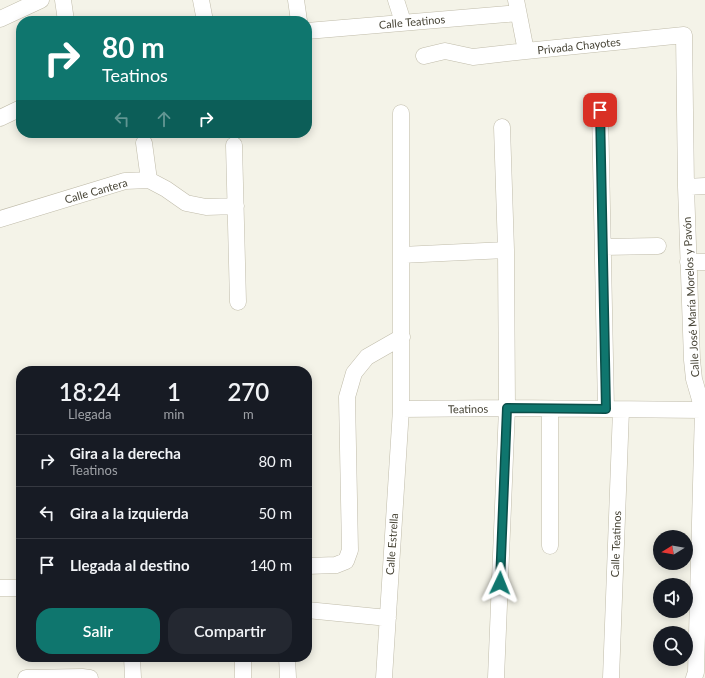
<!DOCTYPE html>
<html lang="es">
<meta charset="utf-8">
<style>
body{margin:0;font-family:Lato,sans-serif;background:#242831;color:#f1f3f6;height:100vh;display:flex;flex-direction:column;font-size:15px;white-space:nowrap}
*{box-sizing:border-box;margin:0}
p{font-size:13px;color:#9ea1a6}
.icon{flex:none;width:22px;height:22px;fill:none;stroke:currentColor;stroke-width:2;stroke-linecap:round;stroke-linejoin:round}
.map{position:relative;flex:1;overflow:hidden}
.drawer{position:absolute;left:16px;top:366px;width:296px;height:296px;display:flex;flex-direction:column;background:#171b24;border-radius:16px;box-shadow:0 2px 10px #0003}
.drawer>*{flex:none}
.hud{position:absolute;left:16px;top:16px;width:296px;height:122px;border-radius:16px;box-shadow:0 2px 10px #0003;background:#0f766e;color:#fff;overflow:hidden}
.needle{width:26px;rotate:259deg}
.buttons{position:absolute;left:653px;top:530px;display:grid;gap:8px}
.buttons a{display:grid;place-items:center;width:40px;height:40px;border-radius:50%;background:#171b24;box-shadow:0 2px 10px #0003;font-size:20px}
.pin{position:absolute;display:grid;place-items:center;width:34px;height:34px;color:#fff;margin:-17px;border-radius:8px;box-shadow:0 2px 6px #0006}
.me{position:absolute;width:44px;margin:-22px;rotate:2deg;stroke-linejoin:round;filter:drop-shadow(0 0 3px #0008)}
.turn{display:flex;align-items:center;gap:14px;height:84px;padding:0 20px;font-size:18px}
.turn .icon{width:52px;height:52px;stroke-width:2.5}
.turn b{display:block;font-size:28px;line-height:34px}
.lanes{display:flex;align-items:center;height:38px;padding:0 20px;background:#0003;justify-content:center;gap:20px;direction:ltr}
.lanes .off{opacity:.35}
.eta{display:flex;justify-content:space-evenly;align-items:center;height:68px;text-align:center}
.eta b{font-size:24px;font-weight:600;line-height:28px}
.action{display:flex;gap:8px;margin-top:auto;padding:8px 20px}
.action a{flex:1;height:46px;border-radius:16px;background:#0f766e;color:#fff;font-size:16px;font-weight:600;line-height:46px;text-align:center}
.action a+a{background:#242831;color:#f1f3f6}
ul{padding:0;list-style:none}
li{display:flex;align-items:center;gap:12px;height:52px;padding:0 20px;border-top:1px solid #363941}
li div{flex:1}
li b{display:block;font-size:15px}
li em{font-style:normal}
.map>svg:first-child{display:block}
</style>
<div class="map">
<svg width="705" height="678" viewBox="0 0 705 678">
<rect width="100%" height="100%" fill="#f4f3e8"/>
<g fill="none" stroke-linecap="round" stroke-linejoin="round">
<g stroke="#c0bcaa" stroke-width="17">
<path id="minor" d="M63,0l3,21
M201,0l4,21
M296,0l3,21
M396,0l7,22
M516,0l10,51 158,-16 2,152 6,173 2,19 9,31 -7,262 -2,6
M0,19l41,-19
M307,31l211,-18
M424,56l21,-5 28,6 53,-6
M600,110l6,299
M401,113v142l105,-5
M0,118l21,-10
M144,143l5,37
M234,145l4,157
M686,187l19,-1
M0,219l125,-38 24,-1 17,9 20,14 20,4 30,-1
M603,247l55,-1
M688,262h17
M401,409l106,-1 196,2
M550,409v137
M307,566l29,-1 10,-4 4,-11 -3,-153 7,-24 13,-16 35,-20
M0,588h21
M307,610l81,8
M132,657l1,21
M243,657v21
M287,657l1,21
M26,678l56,-1 8,1
M384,678l17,-269v-154
M496,678l11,-270 -1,-158 -4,-123
M611,678l10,-268"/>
</g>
<use href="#minor" stroke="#fff" stroke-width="16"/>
</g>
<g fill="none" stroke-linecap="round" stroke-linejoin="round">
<g stroke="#0a4d48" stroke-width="10">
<path id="route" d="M500,583l7,-175 99,1 -6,-299"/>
</g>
<use href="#route" stroke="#0f766e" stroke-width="7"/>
</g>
<g text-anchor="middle" stroke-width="3" stroke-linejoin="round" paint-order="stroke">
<g font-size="11" fill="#474436" stroke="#fff">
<text transform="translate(412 22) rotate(-5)" y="4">Calle Teatinos</text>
<text transform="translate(579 46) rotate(-6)" y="4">Privada Chayotes</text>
<text transform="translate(96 191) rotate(-16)" y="4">Calle Cantera</text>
<text transform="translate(691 297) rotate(-93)" y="4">Calle José María Morelos y Pavón</text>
<text transform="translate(468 409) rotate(-1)" y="4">Teatinos</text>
<text transform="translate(392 544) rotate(-86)" y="4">Calle Estrella</text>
<text transform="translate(616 544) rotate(-88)" y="4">Calle Teatinos</text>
</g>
</g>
</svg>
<div class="buttons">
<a><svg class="needle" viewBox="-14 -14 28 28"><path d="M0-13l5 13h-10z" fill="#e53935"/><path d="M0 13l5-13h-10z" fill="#9ea1a6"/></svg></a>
<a><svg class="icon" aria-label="sound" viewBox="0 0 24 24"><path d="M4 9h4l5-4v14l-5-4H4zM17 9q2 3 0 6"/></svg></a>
<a><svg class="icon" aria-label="search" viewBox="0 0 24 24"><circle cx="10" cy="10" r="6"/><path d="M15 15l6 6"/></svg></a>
</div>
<div class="pin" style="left:600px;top:110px;background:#d93025"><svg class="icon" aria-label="arrive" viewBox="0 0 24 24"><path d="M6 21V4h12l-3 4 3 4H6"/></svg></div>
<svg class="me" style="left:500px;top:583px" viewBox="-20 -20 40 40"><path d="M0-17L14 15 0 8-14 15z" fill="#0f766e" stroke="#fff" stroke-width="4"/></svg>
<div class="hud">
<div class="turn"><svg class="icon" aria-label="right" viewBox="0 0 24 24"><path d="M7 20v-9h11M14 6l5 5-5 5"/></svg><div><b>80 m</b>Teatinos</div></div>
<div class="lanes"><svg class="icon off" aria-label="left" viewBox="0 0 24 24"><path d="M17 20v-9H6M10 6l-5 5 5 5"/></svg><svg class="icon off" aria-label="ahead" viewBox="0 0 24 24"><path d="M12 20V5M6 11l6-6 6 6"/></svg><svg class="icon" aria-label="right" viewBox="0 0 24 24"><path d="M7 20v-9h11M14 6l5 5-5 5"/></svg></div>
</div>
<section class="drawer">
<div class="eta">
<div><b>18:24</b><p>Llegada</p></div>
<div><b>1</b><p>min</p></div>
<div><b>270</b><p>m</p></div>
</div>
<ul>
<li><svg class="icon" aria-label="right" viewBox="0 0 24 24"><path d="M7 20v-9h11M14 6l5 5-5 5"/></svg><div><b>Gira a la derecha</b><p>Teatinos</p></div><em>80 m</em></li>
<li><svg class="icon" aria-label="left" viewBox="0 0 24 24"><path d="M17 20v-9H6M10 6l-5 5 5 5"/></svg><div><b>Gira a la izquierda</b></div><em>50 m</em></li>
<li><svg class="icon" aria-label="arrive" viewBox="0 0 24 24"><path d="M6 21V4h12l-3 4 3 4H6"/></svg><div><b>Llegada al destino</b></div><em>140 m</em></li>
</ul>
<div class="action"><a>Salir</a><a>Compartir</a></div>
</section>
</div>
